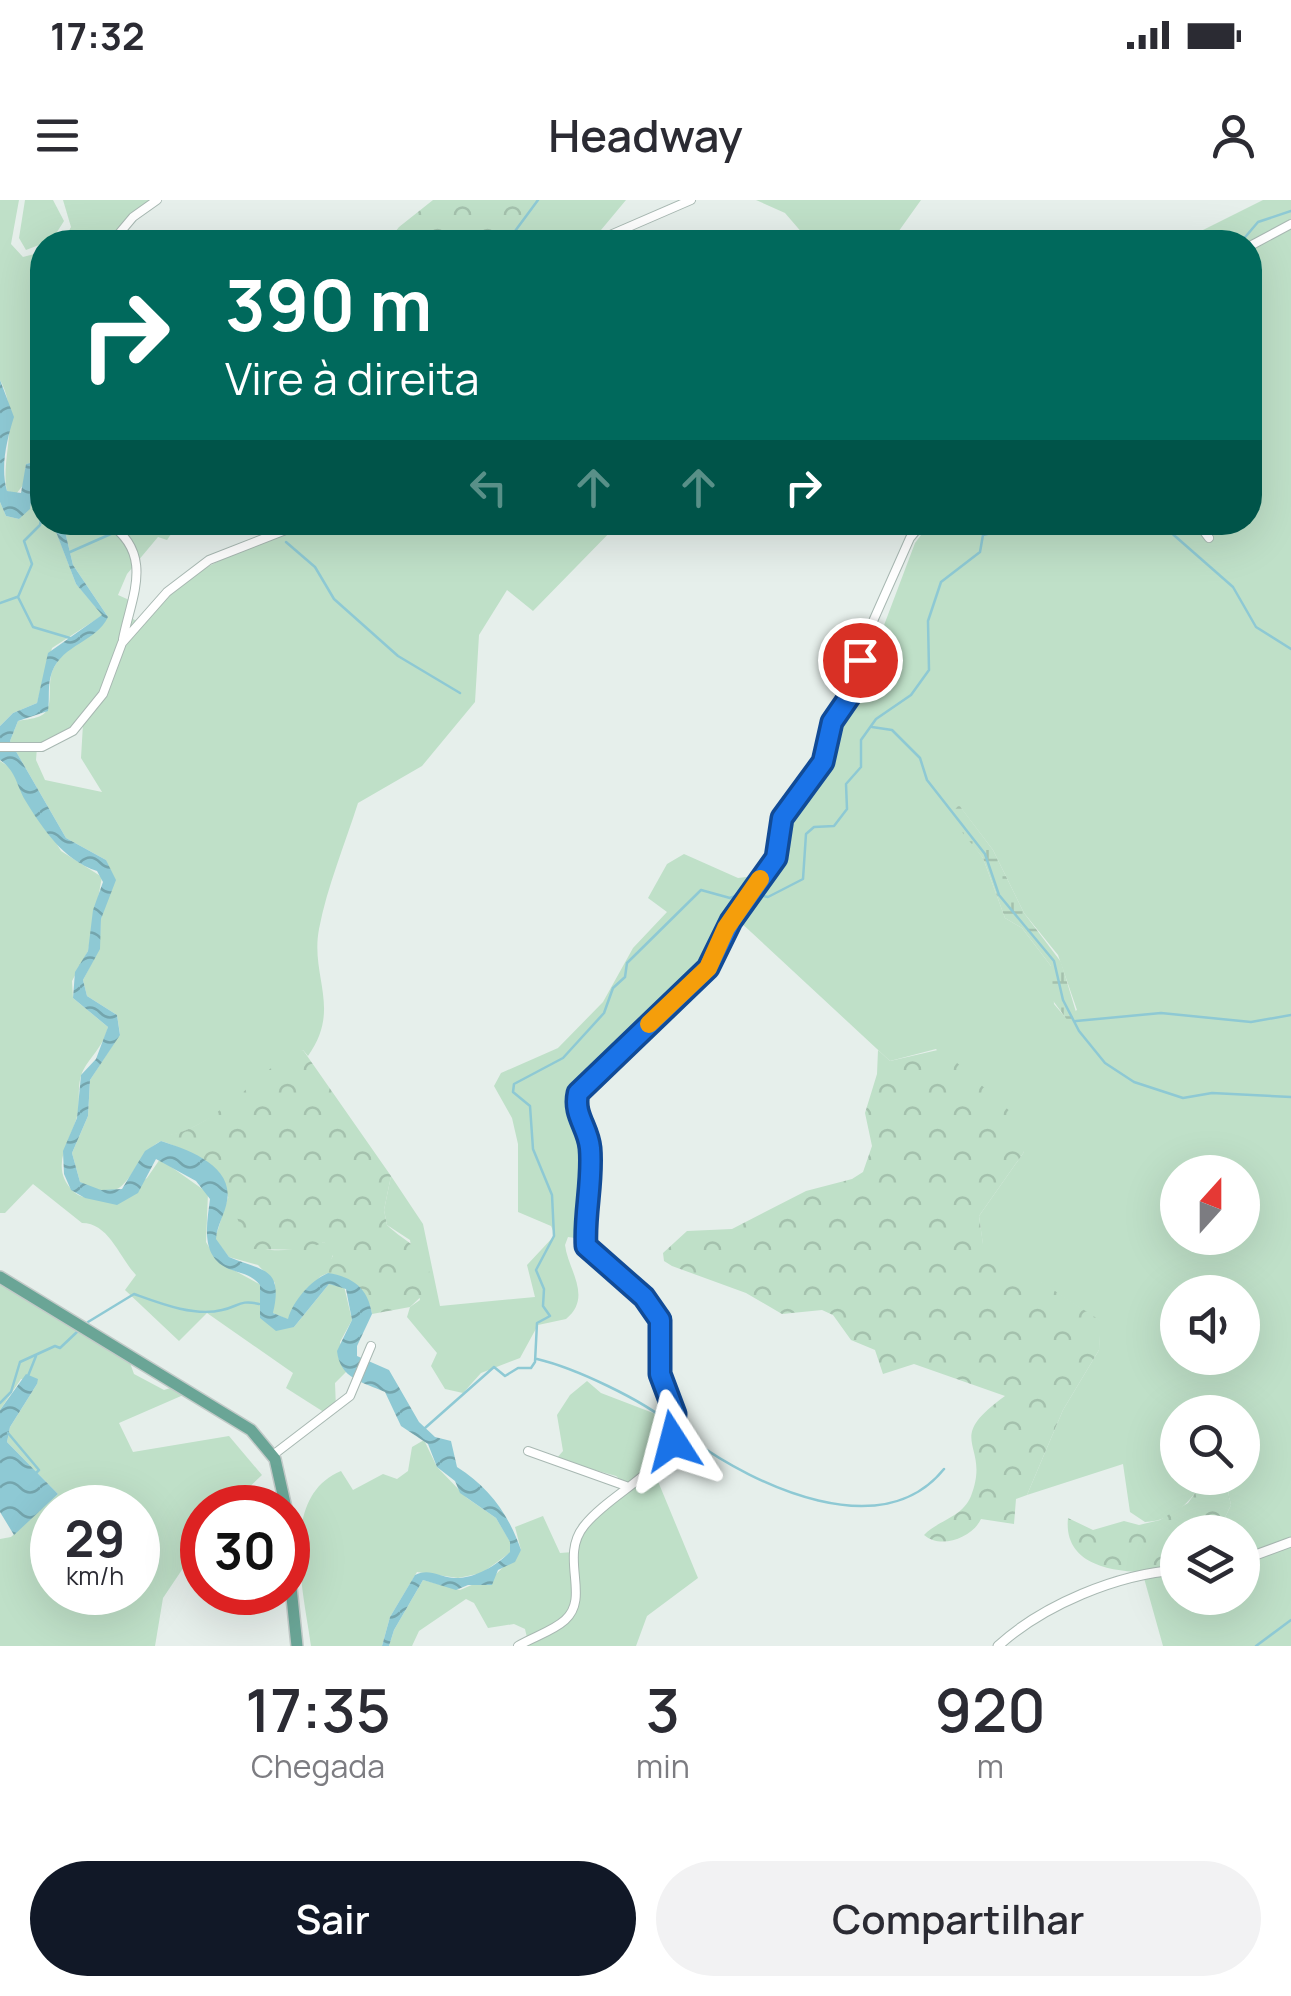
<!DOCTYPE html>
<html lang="pt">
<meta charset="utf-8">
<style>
body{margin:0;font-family:Manrope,sans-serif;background:#f2f2f3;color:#2b2b33;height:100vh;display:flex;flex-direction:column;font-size:38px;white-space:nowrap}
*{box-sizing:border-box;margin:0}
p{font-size:32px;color:#7c7c81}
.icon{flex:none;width:55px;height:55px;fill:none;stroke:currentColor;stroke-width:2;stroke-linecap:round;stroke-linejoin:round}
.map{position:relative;height:1446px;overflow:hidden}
.panel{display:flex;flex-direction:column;background:#fff;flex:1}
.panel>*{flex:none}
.top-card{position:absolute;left:30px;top:30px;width:1232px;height:305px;border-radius:40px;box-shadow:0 10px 40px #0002;background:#00695c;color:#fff;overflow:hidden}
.needle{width:65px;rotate:21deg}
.tools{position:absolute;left:1160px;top:955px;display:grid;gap:20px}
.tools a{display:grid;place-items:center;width:100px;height:100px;border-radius:50%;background:#fff;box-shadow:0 10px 40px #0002;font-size:50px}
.speed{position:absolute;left:30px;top:1285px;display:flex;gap:20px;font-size:50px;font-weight:700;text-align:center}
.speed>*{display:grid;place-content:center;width:130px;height:130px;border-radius:50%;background:#fff;box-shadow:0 10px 40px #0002;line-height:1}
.speed small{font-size:25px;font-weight:400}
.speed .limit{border:15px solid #d22;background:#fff;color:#111}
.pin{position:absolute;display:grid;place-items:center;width:85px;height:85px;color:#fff;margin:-42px;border:5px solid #fff;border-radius:50%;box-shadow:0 2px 10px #0007}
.me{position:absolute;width:110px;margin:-55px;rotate:351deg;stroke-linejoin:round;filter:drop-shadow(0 0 8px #0008)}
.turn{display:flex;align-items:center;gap:35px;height:210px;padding:0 30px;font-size:45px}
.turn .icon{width:130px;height:130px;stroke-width:2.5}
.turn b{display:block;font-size:70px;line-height:85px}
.lanes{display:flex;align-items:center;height:95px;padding:0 30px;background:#0003;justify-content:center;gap:50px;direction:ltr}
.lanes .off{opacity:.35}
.eta{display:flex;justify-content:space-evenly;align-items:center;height:170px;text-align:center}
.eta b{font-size:60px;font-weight:600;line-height:70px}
.cta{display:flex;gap:20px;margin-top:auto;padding:20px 30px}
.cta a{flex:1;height:115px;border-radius:60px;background:#111827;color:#fff;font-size:40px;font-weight:600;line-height:115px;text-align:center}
.cta a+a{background:#f2f2f3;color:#2b2b33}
.status{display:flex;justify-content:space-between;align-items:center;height:70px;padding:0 50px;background:#fff;direction:ltr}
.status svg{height:28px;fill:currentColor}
header{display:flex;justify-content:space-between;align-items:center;height:130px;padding:0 30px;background:#fff;font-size:45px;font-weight:600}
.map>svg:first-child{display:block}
</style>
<div class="status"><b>17:32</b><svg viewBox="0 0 49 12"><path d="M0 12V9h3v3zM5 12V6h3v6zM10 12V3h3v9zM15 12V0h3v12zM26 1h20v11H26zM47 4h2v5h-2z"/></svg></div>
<header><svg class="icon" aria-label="menu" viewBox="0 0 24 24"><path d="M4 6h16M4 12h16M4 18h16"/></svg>Headway<svg class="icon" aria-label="person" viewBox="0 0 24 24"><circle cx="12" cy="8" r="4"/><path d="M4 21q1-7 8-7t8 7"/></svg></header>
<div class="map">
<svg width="1291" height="1446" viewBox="0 0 1291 1446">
<defs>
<pattern id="forest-crowns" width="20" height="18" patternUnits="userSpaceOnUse" patternTransform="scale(2.5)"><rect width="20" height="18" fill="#bfe0c8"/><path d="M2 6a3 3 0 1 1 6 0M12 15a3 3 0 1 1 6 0" fill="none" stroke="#a4c1ad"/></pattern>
<pattern id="wetland-marsh" width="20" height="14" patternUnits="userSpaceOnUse" patternTransform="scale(2.5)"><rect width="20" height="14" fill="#bfe0c8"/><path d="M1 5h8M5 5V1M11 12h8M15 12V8" fill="none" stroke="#a4c1ad"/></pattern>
<pattern id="water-waves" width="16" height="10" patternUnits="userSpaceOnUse" patternTransform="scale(2.5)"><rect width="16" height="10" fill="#8ec9d4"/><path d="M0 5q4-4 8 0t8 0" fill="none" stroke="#74a5ad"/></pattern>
</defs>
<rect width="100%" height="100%" fill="#e6efeb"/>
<path fill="#bfe0c8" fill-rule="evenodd" d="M0,0h19l-8,44 12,13 19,-5v208l-16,4 -2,20 -8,10 -9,-3c-7,-31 14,-73 -7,-111z
M25,0h28l11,21 -12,19 -26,10 -7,-12z
M63,0h97l-22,16 -22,26h-53l8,-15z
M535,0h91l-35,42h-65z
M756,0h165l-30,42h-81l-25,-29z
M1263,0h28v1446h-128l-21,-75h35l1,27h64v-66h-24l13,-27 -6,-27h17v-66h-64v66h28c-15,22 -31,43 -61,44l-15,-10 -7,-48 -96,31 36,-85 36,-60 1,-29 -117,-76 -4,-29 45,-64 -88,-103 -46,12 -152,-141 -26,45 -127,118c-6,23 5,32 9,53 7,35 1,70 -5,104l-21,-3 -3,8c3,25 28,52 1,74l-28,6 -18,33 -39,15 -18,20 -18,-4 -14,-23 6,-13 -30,-36 3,-10 10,-7 -10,-60 -23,-15 -3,-15 7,-34 32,48 17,82 95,-9 -8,-32 28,-30 -4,-9 -33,-14v-68l-6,-26 -18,-32 7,-13 57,-25 45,-46 30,-54 34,-36 -19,-14 19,-34 17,-10 54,24 27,-3 11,-13 17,-51 30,-41 37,-81 55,-146 15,-20 320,-1v-280h-52l3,-11zM961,608l32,42 31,63 34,42 19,55 -12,7 -11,-13 -3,-38 -29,-38 -17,-10 -22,-60 -24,-32zM1178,972h64v66h-64zM1178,1092h64v66h-64z
M35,274h7v48l11,1 23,61 27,31 -51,33 -15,55 -24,10 -13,13v-224l6,14 13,3 12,-18z
M169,322l7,5 -9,13 -9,-3 -31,37 -9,21 18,8 -5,15 10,5 47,-46 104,-54h327l-86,88 -26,-21 -28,45 -4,67 -53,64 -64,37c-13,41 -31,84 -39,126 -9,48 23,79 -11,127l-5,-6c-30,20 -108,91 -142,85v6c-34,17 -29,73 -81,41l-8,-29 16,-37 2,-36 30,-46 -3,-19 -30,-19 -4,-16 16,-31 2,-30 9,-30 -4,-29 -40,-22 -56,-97 8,-20c9,-2 24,-2 29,-11 5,-8 1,-27 5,-38 10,-25 38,-36 56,-55l-35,-52 -10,-42zM83,524l-2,34 21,34 -57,-12 -9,-20 1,-13z
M0,561l11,7 50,83 41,26 -14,74 -16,30 1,17 35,29c-5,21 -19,30 -26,46 -5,12 -2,26 -4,39 -4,25 -32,54 -4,80 10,9 24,4 36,11l37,-25 13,-19 48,34 -2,49 11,19 44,24 -1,33 34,9 35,-43 15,2 8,34 -12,22 6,30 -11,11 1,25 -6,8 -44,-28 7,-15 -86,-60 -28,28 -54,-51 11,-15c-17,-18 -27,-52 -54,-52l-49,-39 -28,29h-5z
M228,997c9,12 12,33 20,42 16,20 58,8 76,3l10,9c-5,24 -35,44 -45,69l-16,-7 2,-30 -17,-18 -29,-8 -14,-18z
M0,1076l126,76 8,22 30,16 16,-5 8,8 -69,30 14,29 96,-16 33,39 -34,32 -26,1v32l-39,58 -8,48h-155v-107l11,-2 47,-43 -51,-52 3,-15 27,-43 -16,-5 -21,31zM52,1308h86v84h-86z
M587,1181l14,12 60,23 -16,34 53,128 -51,38 -11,30h-107l-4,-17 -11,-5 -26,4 -14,-25 -8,-4 -47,32 -7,15h-23l5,-16 29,-50 37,10 35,-15 26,-25 -6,-23 28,-11 17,37 13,-1 4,-14 49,-54 -10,-8 -60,-17 7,-8 -6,-36 13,-20z
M424,1240l13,27 30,31 29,20 15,25v9l-29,21 -24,5 -41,-6 -27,45 -8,29h-71c-7,-53 -33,-149 30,-175l12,19 30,-16 14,5 11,-8 4,-24z"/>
<path fill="url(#forest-crowns)" d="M433,0h102l-1,24 -8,18h-139l12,-15z
M942,849l72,66 10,37 -45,64 4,28 118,77 -2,29 -36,60 -36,85 -11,4 -2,25 -33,-5c-8,18 -40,31 -57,16 14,-15 38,-17 47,-39 21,-54 -30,-54 34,-100l-91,-32 -31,10 -8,-24 -24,-10 -18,-25 -11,-5 -40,4 -36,-21 -74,-27 -8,-5 -1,-8 24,-22 45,-2 74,-38 46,-12 11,-7 9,-26 -7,-33 12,-39 1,-24 12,11z
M303,850l88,126 -7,34 3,15c24,23 47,24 42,64l-19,18 -38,7 -2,-9 -42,-32 -9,4 14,-21 -9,-14 -18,8 -57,-1c-20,-52 -28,-89 -88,-108v-7c33,7 90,-50 114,-69 7,-7 20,-11 28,-15z
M1206,1278h19l6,27 -13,27h-40l-1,39c-39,3 -115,5 -109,-53l25,12 31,-9 15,4 21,-5 28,-17z"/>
<path fill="url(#wetland-marsh)" d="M959,605l34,45 31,63 37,49 18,60 -11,-1 -17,-23v-32l-29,-38 -17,-10 -22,-60 -34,-42z"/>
<path fill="url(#water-waves)" d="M0,180l14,37c-7,22 -14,50 -7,74l14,2 5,-29 16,-4v14h-7l-5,35 -11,10 -13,-3 -6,-14z
M63,323l10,42 35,52c-12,25 -45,27 -56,55 -5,13 -2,26 -4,39l-30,10 -8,20 56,97 40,22 10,20 -15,39 -1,30 -17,31 4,16 30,19 3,20 -30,45 -2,36 -16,37 8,29 21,8 21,-1 23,-38 16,-10c25,8 73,24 66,60 -2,13 -10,24 -11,38l13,18c32,14 55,9 44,56l15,6c5,-18 22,-38 40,-46 25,4 40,15 44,41l-15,32v10l32,14 30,52 16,15 16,4 6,26c32,20 52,48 64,83l-6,12 -17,8 -6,15h-24l-12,5 -33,-10 -29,50 -5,16h-7l8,-29 25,-42c15,-7 23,2 39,3 20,1 42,-12 56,-26v-10l-14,-24 -36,-25 -5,-12 -18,-14 -9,-23 -27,-18 -16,-34c-22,-10 -45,-13 -48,-41l15,-31 -6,-31 -17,-5 -35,43 -18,4 -16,-13v-33c-8,-10 -17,-11 -28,-15 -33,-11 -25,-46 -22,-71l-14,-18 -40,-22 -18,34 -21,12 -32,-7 -14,-8 -7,-16 -1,-23 14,-33 4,-43 15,-16 12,-32 -35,-29 2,-26 13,-21 5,-41 10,-28 -6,-11c-34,-11 -54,-42 -72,-71 -9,-16 -9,-29 -25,-40v-34l13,-13 24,-10 11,-50 54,-38 -26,-31 -23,-60z
M26,1174l12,5 -1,5 -27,43 -3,15 51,52 -44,41 -14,-23v-102z"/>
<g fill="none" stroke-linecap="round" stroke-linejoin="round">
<path stroke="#8ec9d4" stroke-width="2.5" d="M507,42l31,-42
M1241,42l17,-20 33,-11
M42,314l-2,11 -16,16 8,23 -14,33 15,30 37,11
M266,322l12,9
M1159,322l74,65 23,40 35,22
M1209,322l2,2
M130,327l15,-5
M286,342l29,25 19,32 64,57 62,37
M70,352l43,-19
M0,403l17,-6
M872,527l20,3 28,28 7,22 58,74 14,41 55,66 9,39 16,31 26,32 29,19 49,16 29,-5 79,4
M758,695l10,2 35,-18 3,-45 8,-7 20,-1 13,-17 -1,-25 15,-17v-27l15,-21 35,-24 18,-25 -1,-49 13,-39 39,-30 3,-17 17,-4 8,-9
M1076,821l85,-8 90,9 40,-7
M88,1122l46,-28c25,9 60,23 88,16 16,-3 18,-11 37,-6
M537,1159c38,9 106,41 135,66
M28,1176l8,-20
M0,1203l11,-11 9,-30 35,-16 5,2 18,-17
M425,1228l69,-61 11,9 13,-8h13l4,-6 2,-39 13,-7 -7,-10 1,-17 -8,-19 18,-34 -2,-41 -19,-46 -3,-43 -17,-14 1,-8 49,-26 41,-45 9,-25 12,-11 2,-14 74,-73 29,8 19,-7
M8,1233l31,37 -3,3
M691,1239c64,47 191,107 253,30
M1256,1446l35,-26"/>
<g stroke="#a8b8b2" stroke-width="10">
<path id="minor" d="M112,42l21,-25 24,-17
M594,42l97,-42
M1250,46l41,-22
M42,197v27
M107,322c49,32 24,75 16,117
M1197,322l12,16
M0,547h42l31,-16 30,-37 19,-51 45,-51 42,-32 97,-38
M528,1251l98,35
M273,1255l77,-59 21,-50
M518,1446c15,-9 35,-15 47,-26 26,-23 -6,-63 19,-94 28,-35 83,-53 92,-99l-16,-53 3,-43 -5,-17 -72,-67c-2,-33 8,-66 4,-99 -2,-21 -18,-33 -12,-55l130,-125 23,-47 45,-63 6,-40 41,-56 9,-40 23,-32 11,-53 44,-99 13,-16"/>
</g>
<g stroke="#a8b8b2" stroke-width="11">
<path id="tertiary" d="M1242,1360l49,-18
M998,1446c45,-41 119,-72 180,-76"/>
</g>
<g stroke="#c2cac8" stroke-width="14">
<path id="primary" d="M0,1077l251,153 24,29 11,49
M288,1358l9,88"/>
</g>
<use href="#minor" stroke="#fff" stroke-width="8"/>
<use href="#tertiary" stroke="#fff" stroke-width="9"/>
<use href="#primary" stroke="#6aa596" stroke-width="11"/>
</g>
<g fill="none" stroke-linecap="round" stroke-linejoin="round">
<g stroke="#114b97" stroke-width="25">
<path id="route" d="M673,1241l2,-27 -15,-40v-54l-16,-23 -58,-51c-2,-32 7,-65 4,-98 -2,-21 -17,-33 -12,-55l130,-125 23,-47 45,-63 6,-40 41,-56 9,-40 22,-32 6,-30"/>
</g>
<use href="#route" stroke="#1a73e8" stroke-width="18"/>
<path stroke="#f59e0b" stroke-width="18" d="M649,824l59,-56 18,-40 34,-49"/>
</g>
</svg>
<div class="tools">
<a><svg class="needle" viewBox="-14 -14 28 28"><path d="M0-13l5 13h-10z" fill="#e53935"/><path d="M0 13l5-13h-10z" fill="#7c7c81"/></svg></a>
<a><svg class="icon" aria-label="sound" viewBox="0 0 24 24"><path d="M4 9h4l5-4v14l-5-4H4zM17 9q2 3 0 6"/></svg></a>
<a><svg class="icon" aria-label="search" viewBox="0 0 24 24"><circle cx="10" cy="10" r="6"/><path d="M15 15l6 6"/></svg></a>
<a><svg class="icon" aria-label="layers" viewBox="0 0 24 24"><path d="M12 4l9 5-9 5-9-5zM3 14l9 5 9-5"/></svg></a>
</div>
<div class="speed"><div>29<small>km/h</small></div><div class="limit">30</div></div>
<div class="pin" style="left:860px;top:460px;background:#d93025"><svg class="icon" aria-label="arrive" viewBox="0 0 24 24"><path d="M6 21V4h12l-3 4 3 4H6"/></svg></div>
<svg class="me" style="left:673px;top:1241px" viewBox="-20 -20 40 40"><path d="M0-17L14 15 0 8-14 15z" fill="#1a73e8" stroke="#fff" stroke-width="4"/></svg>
<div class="top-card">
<div class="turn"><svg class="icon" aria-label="right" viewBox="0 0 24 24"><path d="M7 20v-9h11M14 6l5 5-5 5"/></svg><div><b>390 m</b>Vire à direita</div></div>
<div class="lanes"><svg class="icon off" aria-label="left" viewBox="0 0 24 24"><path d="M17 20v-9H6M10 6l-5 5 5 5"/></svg><svg class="icon off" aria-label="ahead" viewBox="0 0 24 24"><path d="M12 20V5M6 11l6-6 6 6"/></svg><svg class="icon off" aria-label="ahead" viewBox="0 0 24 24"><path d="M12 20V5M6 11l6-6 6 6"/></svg><svg class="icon" aria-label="right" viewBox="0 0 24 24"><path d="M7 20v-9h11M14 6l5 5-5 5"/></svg></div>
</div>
</div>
<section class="panel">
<div class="eta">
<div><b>17:35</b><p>Chegada</p></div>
<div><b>3</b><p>min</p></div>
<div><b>920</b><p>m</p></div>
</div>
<div class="cta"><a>Sair</a><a>Compartilhar</a></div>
</section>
